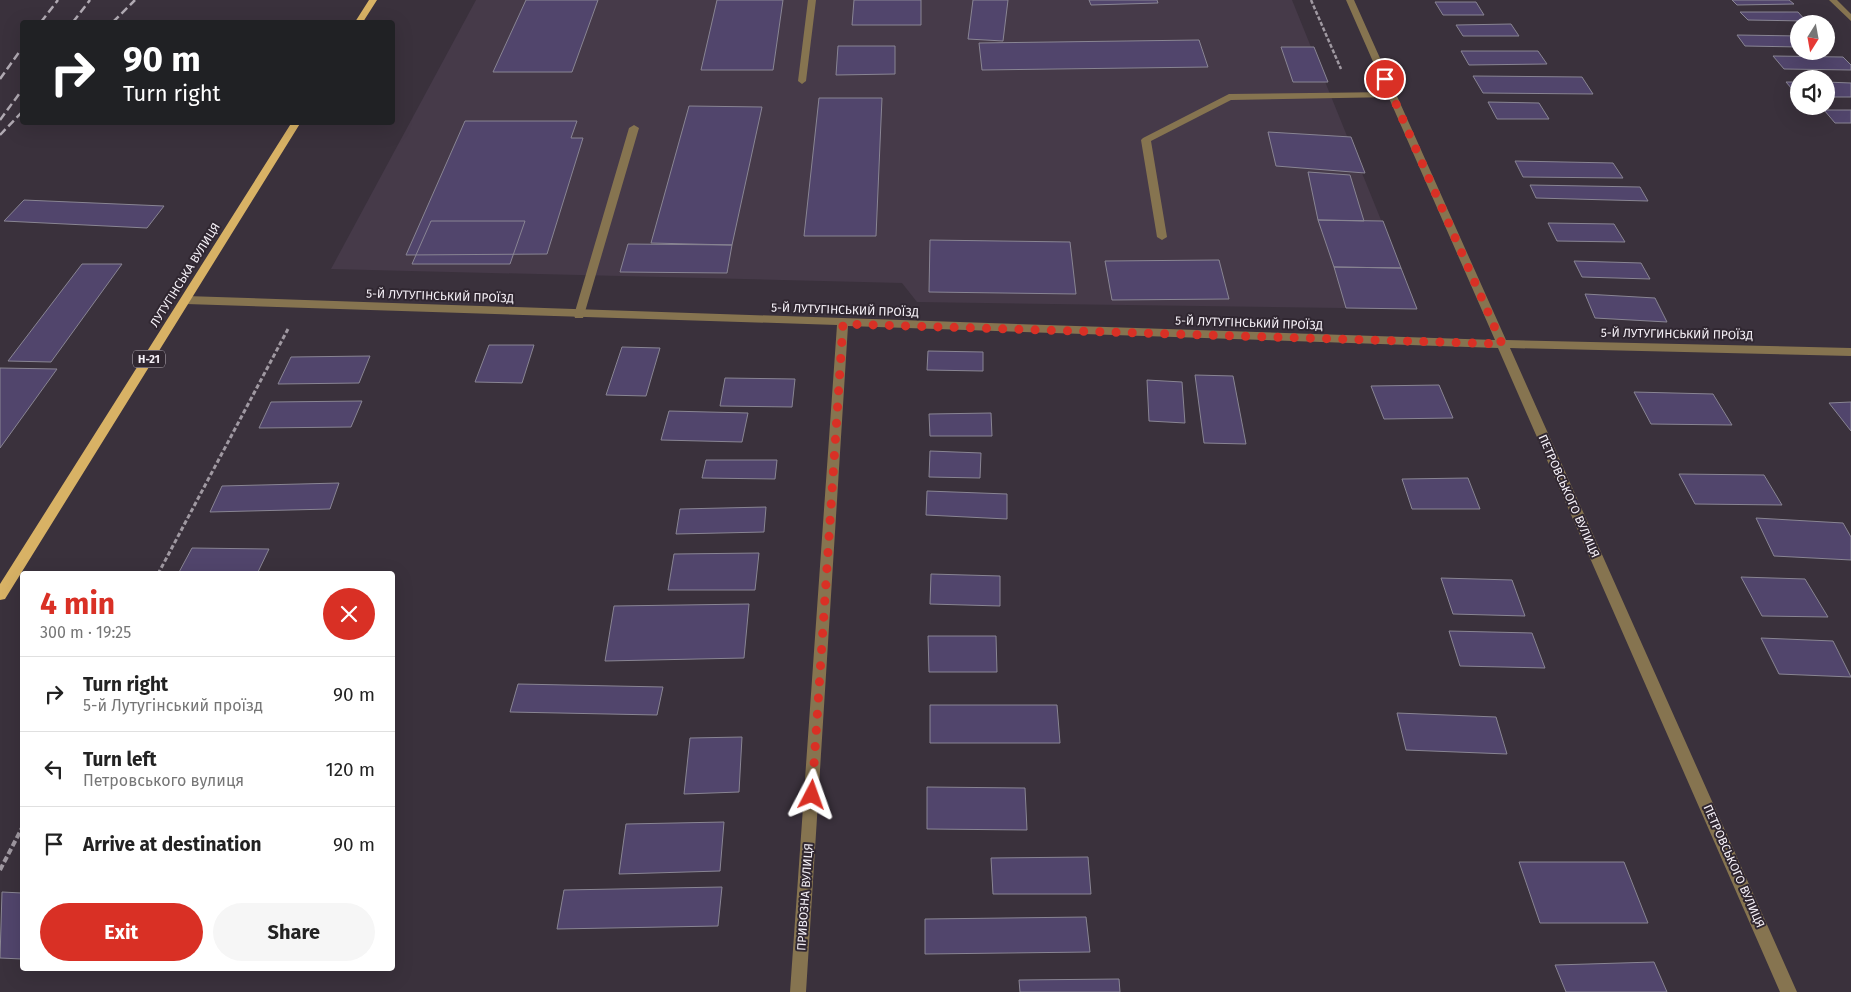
<!DOCTYPE html>
<meta charset="utf-8">
<style>
body{margin:0;font-family:"Fira Sans",sans-serif;background:#f6f6f6;color:#222;height:100vh;display:flex;flex-direction:column;font-size:19px;white-space:nowrap}
*{box-sizing:border-box;margin:0}
p{font-size:16px;color:#767676}
.icon{flex:none;width:28px;height:28px;fill:none;stroke:currentColor;stroke-width:2;stroke-linecap:round;stroke-linejoin:round}
.map{position:relative;flex:1;overflow:hidden}
.sheet{position:absolute;left:20px;top:571px;width:375px;height:400px;display:flex;flex-direction:column;background:#fff;border-radius:5px;box-shadow:0 5px 20px #0002}
.sheet>*{flex:none}
.top-card{position:absolute;left:20px;top:20px;width:375px;height:105px;border-radius:5px;box-shadow:0 5px 20px #0002;background:#202124;color:#fff;overflow:hidden}
.needle{width:32px;rotate:191deg}
.buttons{position:absolute;left:1790px;top:15px;display:grid;gap:10px}
.buttons a{display:grid;place-items:center;width:45px;height:45px;border-radius:50%;background:#fff;box-shadow:0 5px 20px #0002;font-size:25px}
.pin{position:absolute;display:grid;place-items:center;width:42px;height:42px;color:#fff;margin:-21px;border:2px solid #fff;border-radius:50%;box-shadow:0 1px 5px #0007}
.me{position:absolute;width:55px;margin:-28px;rotate:4deg;stroke-linejoin:round;filter:drop-shadow(0 0 4px #0008)}
.turn{display:flex;align-items:center;gap:18px;height:105px;padding:0 20px;font-size:22px}
.turn .icon{width:65px;height:65px;stroke-width:2.5}
.turn b{display:block;font-size:35px;line-height:42px}
.round{display:grid;place-items:center;flex:none;width:52px;height:52px;border-radius:26px;background:#f6f6f6}
.head{display:flex;align-items:center;justify-content:space-between;height:85px;padding:0 20px}
h1{font-size:30px;font-weight:700;line-height:38px;color:#d93025}
.primary-button{display:flex;gap:10px;margin-top:auto;padding:10px 20px}
.primary-button a{flex:1;height:58px;border-radius:30px;background:#d93025;color:#fff;font-size:20px;font-weight:700;line-height:58px;text-align:center}
.primary-button a+a{background:#f6f6f6;color:#222}
ul{padding:0;list-style:none}
li{display:flex;align-items:center;gap:15px;height:75px;padding:0 20px;border-top:1px solid #e0e0e0}
li div{flex:1}
li b{display:block;font-size:19px}
li em{font-style:normal}
.map>svg:first-child{display:block}
</style>
<div class="map">
<svg width="1851" height="992" viewBox="0 0 1851 992">
<rect width="100%" height="100%" fill="#3a313c"/>
<path fill="#463a49" d="M476,0h816l125,309 -500,-7 -15,-19 -571,-14z"/>
<path fill="#51456c" stroke="#898593" d="M526,0h72l-26,72h-79z
M717,0h66l-10,70h-72z
M854,0h67v25h-69z
M973,0h35l-5,41 -35,-2z
M1089,0h68l1,3 -67,2z
M1732,0h57l5,4 -57,1z
M1435,2h41l8,13h-41z
M1740,12h58l8,9 -58,-1z
M1511,24l8,12h-56l-7,-11z
M1737,35l62,1v11l-54,-1z
M1199,40l9,27 -226,3 -3,-27z
M838,46h57v28l-59,1z
M1281,47h33l14,35h-35z
M1461,51h77l9,13 -78,1z
M1773,56l70,1 8,8v5l-67,-1z
M1473,76l109,1 11,17 -110,-1z
M1786,82h13v14h-1z
M1826,82l25,1v14h-25z
M819,98h63l-6,138h-72z
M1488,102l51,1 10,16h-52z
M689,106l73,1 -30,138 -81,-2z
M1824,110h27v13h-16z
M465,121h112l-6,17h12l-36,116 -141,1z
M1268,132l83,5 14,36 -89,-7z
M1515,161l98,2 10,15 -100,-1z
M1308,172l42,3 14,46 -46,-1z
M1530,185l110,2 8,14 -112,-3z
M24,200l140,6 -17,22 -143,-7z
M1318,220l65,1 18,47 -67,-1z
M431,221h94l-15,43h-98z
M1548,223l66,1 11,18 -68,-1z
M930,240l140,2 6,52 -147,-2z
M628,244l104,1 -5,28 -107,-1z
M1219,260l10,39 -117,1 -7,-39z
M1574,261l67,2 9,16 -68,-2z
M82,264h40l-71,98 -43,-1z
M1334,267l67,1 16,41 -71,-1z
M1585,294l70,4 12,24 -72,-4z
M489,345h45l-12,38 -47,-1z
M622,347l38,1 -14,48 -40,-1z
M928,351l55,1v19l-56,-1z
M370,356l-11,27 -81,1 13,-27z
M0,368l57,1 -57,79z
M1195,375l38,1 13,68 -42,-1z
M725,378l70,1 -3,28 -72,-1z
M1147,380l35,2 3,41 -36,-2z
M1439,385l14,33 -69,1 -13,-33z
M1634,392l79,2 19,31 -81,-1z
M362,401l-11,26 -92,1 12,-26z
M1851,402v29l-22,-28z
M669,411l79,2 -6,29 -81,-2z
M991,413l1,23h-62l-1,-22z
M930,451l51,2 -1,25 -51,-1z
M706,460h71l-2,19 -73,-1z
M1679,474l85,1 18,30 -87,-1z
M1468,478l12,31h-68l-10,-30z
M339,483l-9,26 -120,3 12,-26z
M927,491l80,3v25l-81,-4z
M766,507l-2,25 -88,2 4,-25z
M1756,518l87,5 8,14v23l-77,-4z
M192,548l77,1 -12,25h-79z
M759,553l-4,37h-87l6,-36z
M931,574l69,2v30l-70,-2z
M1741,577l64,2 23,38 -66,-1z
M1441,578l71,2 13,36 -72,-2z
M749,604l-5,54 -139,3 9,-55z
M1449,631l83,2 13,35 -85,-2z
M928,636h68l1,36h-68z
M1761,638l72,3 18,36 -72,-3z
M518,684l145,3 -6,28 -147,-3z
M930,705h127l3,38h-130z
M1397,713l99,4 11,37 -101,-4z
M742,737l-3,55 -55,2 6,-56z
M927,787l98,1 2,42 -100,-1z
M724,822l-4,49 -101,3 7,-50z
M1088,857l3,37h-98l-2,-36z
M1519,862h105l24,61h-108z
M722,887l-4,39 -161,3 7,-39z
M2,892l20,1v66l-22,-1z
M1086,917l4,35 -165,2v-35z
M1654,962l13,30h-101l-11,-27z
M1119,979l1,13h-100l-1,-12z"/>
<g fill="none" stroke-linecap="round" stroke-linejoin="round">
<path stroke="#a099a2" stroke-width="2.5" stroke-dasharray="4 2" stroke-linecap="butt" d="M1311,0l30,69"/>
<path stroke="#a099a2" stroke-width="3" stroke-dasharray="4.5 2.5" stroke-linecap="butt" d="M158,574l130,-245"/>
<path stroke="#a099a2" stroke-width="4" stroke-dasharray="6 3" stroke-linecap="butt" d="M0,870l22,-42"/>
<path fill="#867450" fill-rule="evenodd" d="M808,0h8l-10,81 -4,3 -4,-3z
M1392,92l4,3 -1,2 -164,3 -80,41 16,96 -5,3 -5,-3 -16,-97 2,-2 86,-44z
M634,125l5,3 -55,187 -1,3h-8l-1,-3 55,-187z"/>
<path fill="#867450" fill-rule="evenodd" d="M1346,0h8l152,340 345,8v8l-341,-8 287,644h-17l-282,-644 -650,-22 -42,666h-16l47,-667 -651,-21 -5,-4 5,-4 1309,44z
M1829,0h8l14,14v7z"/>
<path fill="#d8b265" fill-rule="evenodd" d="M369,0h8l-14,22h-8z
M292,122h9l-296,477 -5,1v-16z"/>
<path stroke="#b1aab3" stroke-width="2.5" stroke-dasharray="8 4" stroke-linecap="butt" d="M41,22l17,-22
M73,22l17,-22
M113,22l22,-22
M0,79l22,-31
M0,120l22,-30
M0,135l22,-23"/>
</g>
<g fill="none" stroke-linecap="round" stroke-linejoin="round">
<path stroke="#d93025" stroke-width="9" stroke-dasharray="0 16.2" d="M812,795l31,-471 659,20 -117,-265"/>
</g>
<g text-anchor="middle" stroke-width="4" stroke-linejoin="round" paint-order="stroke">
<rect fill="#302731" stroke="#bbb4bc" stroke-width="1" x="133" y="350.5" width="32" height="17" rx="4"/>
<g font-size="11" font-weight="bold" fill="#f6f1f8">
<text x="149" y="363">Н-21</text>
</g>
<g font-size="12" fill="#f6f1f8" stroke="#302731">
<text transform="translate(185 275) rotate(-58)" y="4">ЛУТУГІНСЬКА ВУЛИЦЯ</text>
<text transform="translate(440 296) rotate(2)" y="4">5-Й ЛУТУГІНСЬКИЙ ПРОЇЗД</text>
<text transform="translate(845 310) rotate(2)" y="4">5-Й ЛУТУГІНСЬКИЙ ПРОЇЗД</text>
<text transform="translate(1249 323) rotate(2)" y="4">5-Й ЛУТУГІНСЬКИЙ ПРОЇЗД</text>
<text transform="translate(1677 334) rotate(1)" y="4">5-Й ЛУТУГИНСЬКИЙ ПРОЇЗД</text>
<text transform="translate(1569 496) rotate(66)" y="4">ПЕТРОВСЬКОГО ВУЛИЦЯ</text>
<text transform="translate(1734 866) rotate(66)" y="4">ПЕТРОВСЬКОГО ВУЛИЦЯ</text>
<text transform="translate(805 897) rotate(-86)" y="4">ПРИВОЗНА ВУЛИЦЯ</text>
</g>
</g>
</svg>
<div class="buttons">
<a><svg class="needle" viewBox="-14 -14 28 28"><path d="M0-13l5 13h-10z" fill="#e53935"/><path d="M0 13l5-13h-10z" fill="#767676"/></svg></a>
<a><svg class="icon" aria-label="sound" viewBox="0 0 24 24"><path d="M4 9h4l5-4v14l-5-4H4zM17 9q2 3 0 6"/></svg></a>
</div>
<div class="pin" style="left:1385px;top:79px;background:#d93025"><svg class="icon" aria-label="arrive" viewBox="0 0 24 24"><path d="M6 21V4h12l-3 4 3 4H6"/></svg></div>
<svg class="me" style="left:812px;top:795px" viewBox="-20 -20 40 40"><path d="M0-17L14 15 0 8-14 15z" fill="#d93025" stroke="#fff" stroke-width="4"/></svg>
<div class="top-card">
<div class="turn"><svg class="icon" aria-label="right" viewBox="0 0 24 24"><path d="M7 20v-9h11M14 6l5 5-5 5"/></svg><div><b>90 m</b>Turn right</div></div>
</div>
<section class="sheet">
<div class="head"><div><h1>4 min</h1><p>300 m · 19:25</p></div><a class="round" style="background:#d93025;color:#fff"><svg class="icon" aria-label="close" viewBox="0 0 24 24"><path d="M6 6l12 12M18 6L6 18"/></svg></a></div>
<ul>
<li><svg class="icon" aria-label="right" viewBox="0 0 24 24"><path d="M7 20v-9h11M14 6l5 5-5 5"/></svg><div><b>Turn right</b><p>5-й Лутугінський проїзд</p></div><em>90 m</em></li>
<li><svg class="icon" aria-label="left" viewBox="0 0 24 24"><path d="M17 20v-9H6M10 6l-5 5 5 5"/></svg><div><b>Turn left</b><p>Петровського вулиця</p></div><em>120 m</em></li>
<li><svg class="icon" aria-label="arrive" viewBox="0 0 24 24"><path d="M6 21V4h12l-3 4 3 4H6"/></svg><div><b>Arrive at destination</b></div><em>90 m</em></li>
</ul>
<div class="primary-button"><a>Exit</a><a>Share</a></div>
</section>
</div>
